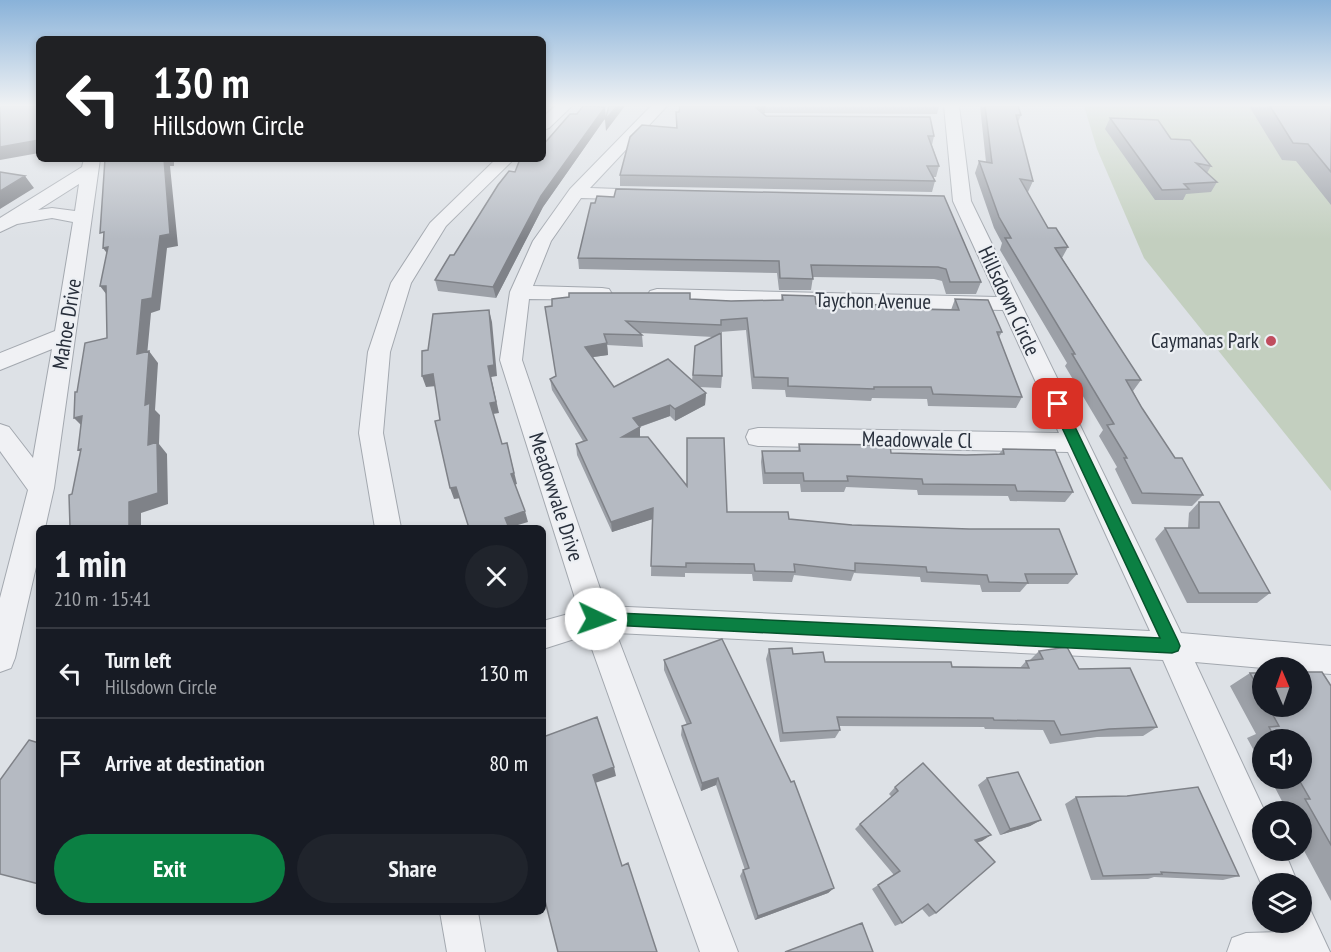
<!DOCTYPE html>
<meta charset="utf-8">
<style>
body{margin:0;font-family:"PT Sans Narrow",sans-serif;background:#20242c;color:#f1f3f6;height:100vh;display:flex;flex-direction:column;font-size:22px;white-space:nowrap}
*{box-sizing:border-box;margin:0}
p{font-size:20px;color:#9ea1a6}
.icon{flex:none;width:33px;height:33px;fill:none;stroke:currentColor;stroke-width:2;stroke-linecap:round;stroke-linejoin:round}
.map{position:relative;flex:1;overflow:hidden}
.panel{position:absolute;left:36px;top:525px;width:510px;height:390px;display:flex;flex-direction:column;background:#171b24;border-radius:9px;box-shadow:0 3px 9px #0003}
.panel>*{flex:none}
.banner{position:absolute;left:36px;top:36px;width:510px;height:126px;border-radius:9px;box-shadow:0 3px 9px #0003;background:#202124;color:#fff;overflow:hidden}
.needle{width:39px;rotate:358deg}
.tools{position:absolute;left:1252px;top:657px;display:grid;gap:12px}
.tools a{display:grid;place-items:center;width:60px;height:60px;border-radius:50%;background:#171b24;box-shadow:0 3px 9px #0003;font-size:30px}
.pin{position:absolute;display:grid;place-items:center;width:51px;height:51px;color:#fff;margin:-26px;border-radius:12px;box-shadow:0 3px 9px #0006}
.me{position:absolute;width:66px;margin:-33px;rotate:93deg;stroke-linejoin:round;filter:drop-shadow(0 0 4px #0008)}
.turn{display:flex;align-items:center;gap:21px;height:126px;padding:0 18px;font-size:27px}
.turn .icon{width:78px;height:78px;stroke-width:2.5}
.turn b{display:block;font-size:42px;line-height:51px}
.round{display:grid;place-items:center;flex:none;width:63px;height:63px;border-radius:32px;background:#20242c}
.headline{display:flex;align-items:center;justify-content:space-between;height:102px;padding:0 18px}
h1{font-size:36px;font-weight:700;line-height:45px}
.button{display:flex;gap:12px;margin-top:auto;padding:12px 18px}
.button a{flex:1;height:69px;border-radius:36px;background:#0b8043;color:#fff;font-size:24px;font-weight:700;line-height:69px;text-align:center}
.button a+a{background:#20242c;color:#f1f3f6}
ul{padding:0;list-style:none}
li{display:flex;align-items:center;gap:18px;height:90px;padding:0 18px;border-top:2px solid #363941}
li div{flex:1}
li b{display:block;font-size:22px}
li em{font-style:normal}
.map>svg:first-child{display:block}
</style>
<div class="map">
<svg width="1331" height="952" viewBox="0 0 1331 952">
<rect width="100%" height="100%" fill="#dde1e6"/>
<path fill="#c3cfbf" d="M1084,106h247v385l-187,-233 -47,-109z"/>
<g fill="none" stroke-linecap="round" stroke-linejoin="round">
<g stroke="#a3a8af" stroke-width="2">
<path id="minor" d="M555,106h17l-23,22 -6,2v-13z
M651,106h16l-77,82 57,2 9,5 -9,5 -66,-2 -30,43 -18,45 69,2 7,1 3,5 -3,5 -7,1 -73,-1 -7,61 84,246 544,25 -82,-179 -310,-6 -9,-2 -3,-7 3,-7 9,-2 301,5 -56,-123 -346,-7 -7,-2 -3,-5 3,-5 7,-2 340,8 -44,-96 -9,-95h15l12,95 210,432 150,13v28l-29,-2v-4h-39l-68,-6 70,150h-2v38h21l14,34h-35v4l-100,-228 -547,-27 122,319h-38l-113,-317 -44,14v-28l36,-10 -79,-251 10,-68 23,-51 37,-52z
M84,159h16l-46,329 -9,40h-6v26l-24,104 -4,10 -11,4v-74l28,-108 -28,-39v-27l9,3 24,31 19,-109 -52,21v-17l55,-22 18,-109 -21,-4 -35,6 -17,8v-14l82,-51zM79,184l-4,27 -23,-3 -14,2z
M496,159h18l-68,67 -35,57 -21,69 -7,81 18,95h-26l-16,-95 9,-81 23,-69 39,-60z
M1302,905l8,4 20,43h-103l5,-14 14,-5 36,-1 -4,-10h24z
M440,912h38l7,40h-38z"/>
</g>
<use href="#minor" fill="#f0f1f4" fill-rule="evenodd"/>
</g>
<path fill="#9ca0a7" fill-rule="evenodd" d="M680,106h259l-2,8 -172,-1 -2,1 3,2 168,20 -2,9 7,21 -3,11h-3l2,4 -3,11 -312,-6v-11l56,-47v-16h3z
M980,106h38l3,9 -3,7 15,59 -5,11h-1l21,36 20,19 -6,11 79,122 -8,11 9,17 33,50 28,37 -11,11 -60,-2 -17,-35 2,-2 -18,-31 4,-6 -38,-64 2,-3 -67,-113 2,-7 -8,-15 -19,-55 4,-12 7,1z
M1249,106h82v99l-35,-44 -14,-1z
M606,117l-63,90 -47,91 -58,-7 -3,-11 19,-25 61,-83 15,-12z
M1110,118l61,21 40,27 -4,7 10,9 -6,10 -25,2 -3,6h-28l-50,-71z
M944,196l37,86 -5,12h-30l-4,-13 -8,-2 -121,-2 -2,13h-32l-2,-17 -198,-4 -1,-11 17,-55 19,-6z
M782,295l34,9 89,5 46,1 4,-11 47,33 -3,5 23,60 -6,11 -88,-2 -1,-7 -55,-1 -1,3 -85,-4 -1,-7 -33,-1 -6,-59 -26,2 2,44 -1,12 -23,-1 8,6 -1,12 -30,16 -5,-5 -30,11v10l47,49 40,26 62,7 288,55 -9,10h-41l-7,8h-38l-2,-7 -59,-3 -1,-5 -66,-4 -3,8 -57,-6 -2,7 -39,-1 -1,-7 -67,-1v4l-34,-1 1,-57 -40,13 -35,-77 -1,-11 7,-3 -31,-51 -2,-11 6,-3 -11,-69 145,-8 41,2 50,-1zM640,333l73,4 -18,9 -3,35 -78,6 -21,-30 15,-2 -1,-10 36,2 -1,-12z
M799,444l92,9 75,2 33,-1 4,-5 70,43 -8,10 -55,-1 -2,-5 -90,-1 -1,-5 -71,-3 -2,5h-43l-1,-8h-37l-2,-22 1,-11h36z
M1199,502l71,91 -13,10h-70l-32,-64 10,-11h23l1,-15z
M769,649l24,5 32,8 195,6 6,-7h3l10,-10 40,18 78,58 -14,9 -46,1 -47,7 -7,-14 -58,-1 -1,-2 -145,-1 1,4 -5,8 -55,4 -14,-83z
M664,660l170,228 -6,5 -73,27 -15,-44 3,-6h2l-29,-85 -15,6 -20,-56 1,-9 5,-1 -23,-55z
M1250,673h13v33h39l29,-20v215l-29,-54v-35h-19l-2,-4 4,-1 -15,-29h32v-38h-39v27l-16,-29 9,-4 -26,-48z
M987,778l54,42 -11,6 -30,9 -22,-50z
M895,787l87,54 -5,1 -41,71 -7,4 -7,-8 -20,14 -7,3 -23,-37 22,-14 -39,-46 5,-5 32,-27 -3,-3z
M1076,797l163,79 -16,4 -69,-3 -6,2 -57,1 -26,-76z"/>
<path fill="#7f8288" d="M617,106h8l-19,25 -1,-11z
M760,106h6l-1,7 -10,6 1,-11z
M605,107l1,10 -63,90 -47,91 -3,-11 48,-91z
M39,140v13l-39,7v-13z
M164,159h10v7h-4l8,80 -11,2 -7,62 -9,3 -5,53 -9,-12 5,-54z
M25,176l9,12 -34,21v-18z
M108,247l4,13 -9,-12z
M100,286h6l4,13z
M489,310l3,12 5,54 -6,1 8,36 -6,1 -3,-11 -2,-37z
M607,343l1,12 -22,3 -1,-11z
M149,351l9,12 -3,47 5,5 -1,29 8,10 1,50 -27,9v15h-12v-26l19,-57 -3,-40z
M433,374l4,12 -11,1 -4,-11z
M706,393l-1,12 -30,16v-12z
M670,405v11l-37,13v-11z
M82,416l4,14 -12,-12z
M640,427v12l-18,-2z
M507,443l10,41 -3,1 -3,-11z
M456,487l5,11 -7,1 -4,-11z
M653,508v11l-41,13 -1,-10z
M525,511l3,11 -20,6 -3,-10z
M614,767l2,9 -21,7 -2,-8z
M718,778l-2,7 -15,6 1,-8z
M1041,820l-11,6 -30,9 10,-6z
M991,835l-9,6 -15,4 8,-5z
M834,888l-6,5 -73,27 3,-4z"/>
<path fill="#b5bac2" stroke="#7f8288" stroke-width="1.5" d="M0,106h39v34l-39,7z
M583,106l22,1 -64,89 -48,91 -58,-7 15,-25h4l44,-70 11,-14 6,1 5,-13h23v-14l27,-31h7z
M609,106h8l-12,14z
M680,106h80l-4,2 10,8 164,1 4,19h-6l11,30h-12l8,15 -315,-6 10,-38 12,-12 35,3 -1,-16h3z
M985,106h33l3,9h-5l17,66 -13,-2 28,49h8l12,19 -13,1 86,132h-15l16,28 33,50h7l21,37 -61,-2 -18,-35h3l-20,-33 7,-1 -42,-70h3l-70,-116h6l-12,-21 -20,-56 13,2z
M1270,106h61v66l-23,-28 -15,-1z
M1110,118l48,2 13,19 19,1 21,26 -15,-3 21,19 -33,2 5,5 -27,1z
M105,159h59l6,75 -10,2 -8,62 -10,2 -5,54 12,-3 -4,54 5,-2 -2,42 9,-3 1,51 -29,9v26h-63l4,-1 -1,-32 3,-1 9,-45 -3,1 4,-34 -8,2 1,-26h2l8,-49 22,-5 -1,-52h-6l8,-39 -5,1 1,-16 -4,1z
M0,172l25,4 -25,15z
M616,189l328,7 37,86h-31l-4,-13 -8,-2 -127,-2 2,14 -33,-1 -1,-17 -201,-3 13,-55h4l2,-7 17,1z
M569,293h121v6l41,2 52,-1 -1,-5 33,1 1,8 88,1 1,4 54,1 -4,-11 33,1 14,32h-5l25,65 -89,-3 -2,-7h-57v2l-86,-3v-8l-34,-1 -7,-59 -26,2v5l-95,-4 16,14 -38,-1 3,9 -22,4 29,40 54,-28 38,34 -31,16 -5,-4 -37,13 7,9 -18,10h26l39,49v-48h37l3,74h61l1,7 63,6 117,4h90l18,45h-52l3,9 -39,-1 -2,-7 -60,-3 -1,-5 -71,-4v8l-61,-7 1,8 -40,-1 -1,-7 -68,-1v4l-35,-1 2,-58 -42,14 -35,-78 11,-4 -37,-61 6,-3 -11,-69 7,-1v-7l17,-2z
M489,310l5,55 -6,1 8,36 -6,1 12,41 5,-1 7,30 -3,1 14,37 -20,7 4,10h-40l-13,-41 -6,1 -15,-67 5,-1 -7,-46 -11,2v-25l6,-1 5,-36z
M721,333l1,43 -29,-1 2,-29z
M799,444l91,1 1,8 75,2 38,-1 -1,-5 52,1 18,42 -56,-1 -2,-6 -92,-1 -1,-5 -75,-3 1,5h-44l-1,-8h-38l-3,-22h38z
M1199,502h20l51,91h-71l-34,-65h34z
M722,639l69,143 3,-1 40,107 -76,28 -15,-46 6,-2 -31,-90 -16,5 -20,-57 9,-3 -27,-63z
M1067,647l12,22 51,-1 27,59 -48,2 -48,6 -7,-14 -60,-1 -1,-2 -156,-1 3,13 -57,3 -14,-84 23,-1 1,6 30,-2 2,10h126l1,5 77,1 -3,-7 17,-2 -4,-8z
M1302,672h20l9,14v159l-26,-46h5l-12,-21h4v-38h-26l-7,-13 10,-1 -11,-20h34z
M1250,673h13v24z
M597,717l17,50 -21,8 29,91 6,-3 29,89h-99l-15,-59v-156z
M29,740l10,3v141l-39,-10v-94z
M923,763l68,72 -16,5 20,22 -59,51 -8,-9 -26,19 -24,-38 22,-14 -40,-47 38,-33 -3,-4z
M1018,772l23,48 -31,9 -23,-51z
M1198,787l41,89 -78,-4 1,2 -59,2 -27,-79 51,-1z
M862,923l11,29h-88z"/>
<linearGradient id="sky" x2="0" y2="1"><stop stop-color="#89b2d9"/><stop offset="0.44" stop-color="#f0f2f4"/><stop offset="1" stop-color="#f0f2f4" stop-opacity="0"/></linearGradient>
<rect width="1331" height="239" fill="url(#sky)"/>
<path fill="#0b8043" stroke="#07532c" stroke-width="1.5" d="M1058,399l6,5 114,237 2,5 -2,5 -6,2 -582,-29 -2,-5 2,-5 6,-2 564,26 -109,-234z"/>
<circle fill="#c04d5e" stroke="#eceff3" stroke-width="2" cx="1271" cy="341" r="6"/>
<g text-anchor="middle" stroke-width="4.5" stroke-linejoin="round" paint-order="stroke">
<g font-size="21" fill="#282f3b" stroke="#eceff3">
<text transform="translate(873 301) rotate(1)" y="7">Taychon Avenue</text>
<text transform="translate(1009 301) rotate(65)" y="7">Hillsdown Circle</text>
<text transform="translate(67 324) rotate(-81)" y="7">Mahoe Drive</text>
<text transform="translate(917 440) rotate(1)" y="7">Meadowvale Cl</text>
<text transform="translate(556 497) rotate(72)" y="7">Meadowvale Drive</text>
</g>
<g font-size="21" fill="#282f3b" stroke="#eceff3" text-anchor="end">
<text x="1259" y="348">Caymanas Park</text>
</g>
</g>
</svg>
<div class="tools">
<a><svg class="needle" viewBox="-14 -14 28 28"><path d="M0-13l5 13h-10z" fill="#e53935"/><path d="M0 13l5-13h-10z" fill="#9ea1a6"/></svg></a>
<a><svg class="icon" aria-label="sound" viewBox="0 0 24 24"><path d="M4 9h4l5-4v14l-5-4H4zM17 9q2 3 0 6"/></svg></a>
<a><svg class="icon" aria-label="search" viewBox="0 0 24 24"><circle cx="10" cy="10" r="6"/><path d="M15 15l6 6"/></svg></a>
<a><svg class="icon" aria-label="layers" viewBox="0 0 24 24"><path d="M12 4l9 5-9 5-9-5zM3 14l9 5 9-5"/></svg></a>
</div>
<div class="pin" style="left:1058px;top:404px;background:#d93025"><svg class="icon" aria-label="arrive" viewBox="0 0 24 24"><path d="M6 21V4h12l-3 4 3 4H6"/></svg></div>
<svg class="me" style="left:596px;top:619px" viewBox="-20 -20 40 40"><circle r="19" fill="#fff"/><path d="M0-13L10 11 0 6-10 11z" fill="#0b8043"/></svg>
<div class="banner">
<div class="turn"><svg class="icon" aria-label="left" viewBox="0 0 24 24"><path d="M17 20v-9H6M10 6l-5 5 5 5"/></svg><div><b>130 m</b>Hillsdown Circle</div></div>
</div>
<section class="panel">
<div class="headline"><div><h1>1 min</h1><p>210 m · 15:41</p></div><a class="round"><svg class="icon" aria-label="close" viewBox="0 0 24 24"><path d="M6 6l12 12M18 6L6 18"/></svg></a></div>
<ul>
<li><svg class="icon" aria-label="left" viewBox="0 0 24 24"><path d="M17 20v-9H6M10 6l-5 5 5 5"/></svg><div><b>Turn left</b><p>Hillsdown Circle</p></div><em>130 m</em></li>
<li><svg class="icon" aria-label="arrive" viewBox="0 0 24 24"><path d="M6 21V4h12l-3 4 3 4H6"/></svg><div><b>Arrive at destination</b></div><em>80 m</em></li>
</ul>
<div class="button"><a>Exit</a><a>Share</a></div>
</section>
</div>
